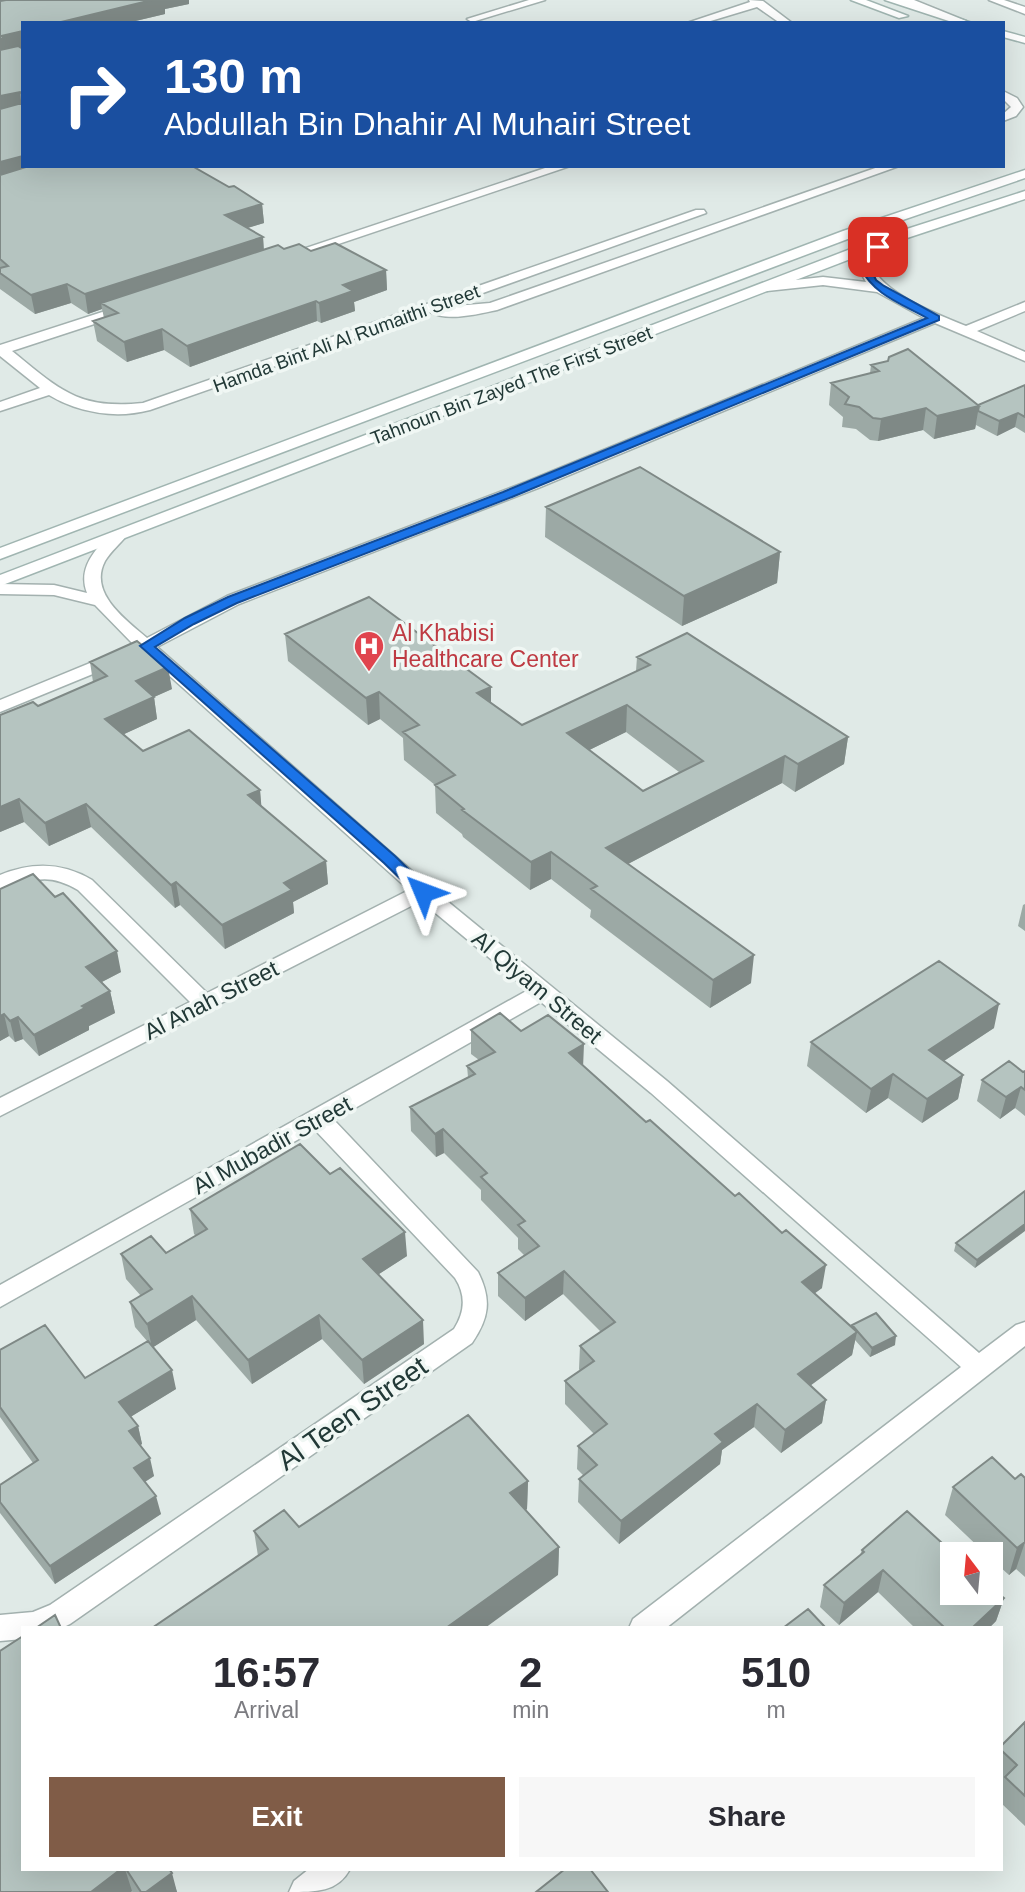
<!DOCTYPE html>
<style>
body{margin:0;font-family:Arial,sans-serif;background:#f7f7f7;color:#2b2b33;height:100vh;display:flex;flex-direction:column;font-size:26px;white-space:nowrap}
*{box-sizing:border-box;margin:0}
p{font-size:23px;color:#7c7c81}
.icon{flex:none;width:38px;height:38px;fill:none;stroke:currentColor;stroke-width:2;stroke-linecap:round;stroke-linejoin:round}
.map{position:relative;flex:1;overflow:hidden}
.details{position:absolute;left:21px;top:1626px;width:982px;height:245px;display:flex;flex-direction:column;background:#fff;border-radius:0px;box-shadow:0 7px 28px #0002}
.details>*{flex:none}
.banner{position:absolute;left:21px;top:21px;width:984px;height:147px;border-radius:0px;box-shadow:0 7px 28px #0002;background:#1a4fa0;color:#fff;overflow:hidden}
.needle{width:46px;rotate:344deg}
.tools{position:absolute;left:940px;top:1542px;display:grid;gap:14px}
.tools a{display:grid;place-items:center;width:63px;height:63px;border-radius:0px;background:#fff;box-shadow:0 7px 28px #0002;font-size:35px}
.pin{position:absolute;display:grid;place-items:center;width:60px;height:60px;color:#fff;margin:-30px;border-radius:14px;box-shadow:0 4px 10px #0006}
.me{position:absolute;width:77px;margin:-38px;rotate:314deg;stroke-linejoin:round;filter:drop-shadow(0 0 5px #0008)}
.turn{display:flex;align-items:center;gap:24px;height:147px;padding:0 28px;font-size:32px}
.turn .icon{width:91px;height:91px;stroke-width:2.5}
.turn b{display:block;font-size:49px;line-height:60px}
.eta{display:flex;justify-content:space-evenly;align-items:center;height:119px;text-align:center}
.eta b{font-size:42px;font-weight:600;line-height:49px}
.action{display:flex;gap:14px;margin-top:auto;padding:14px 28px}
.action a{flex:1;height:80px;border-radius:0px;background:#805c47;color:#fff;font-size:28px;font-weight:600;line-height:80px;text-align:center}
.action a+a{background:#f7f7f7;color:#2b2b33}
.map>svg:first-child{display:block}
</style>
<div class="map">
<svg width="1025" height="1892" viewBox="0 0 1025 1892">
<rect width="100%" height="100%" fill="#e0eae7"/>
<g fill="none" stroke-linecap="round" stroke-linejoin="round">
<g stroke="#a3b1af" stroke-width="3">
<path id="street" d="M529,0h16l-73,22 -5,-3z
M749,0l14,1 29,22h-12l-23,-16 -53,16h-17l63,-21z
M899,0h15l52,21 -10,2z
M989,0h15l21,7v7z
M1003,91l14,7 6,9 -7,9 -13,5v-7l8,-7 -8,-8z
M551,166h19l-282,95h-10l-2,-3z
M881,166h18l-402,144c-19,4 -50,12 -67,2l-280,98c-34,9 -71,3 -101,-15l-49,16v-9l40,-14 -40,-32v-11l124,-40 5,-1 7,4 -2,3 -122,40c47,38 66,59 131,52l553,-193h8l2,3 -262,94 46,-4z
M887,236l7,4 -17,15 -5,12c14,28 65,47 94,59l59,-24v9l-48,20 48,21v9l-90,-38 -397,165 -299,116 -82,43 273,240 237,194 312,272 37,-28 9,-3v24l-359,282h-37l4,-9 328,-252 -310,-274 -110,-91 -207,118 144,152c14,28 11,46 -6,71l-402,281 -8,4h-39v11l-23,2v-26l33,-3 17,-7 404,-276c11,-17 12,-34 1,-51l-140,-148 -315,177v-22l528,-295 -107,-89 -421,215v-18l190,-96 -112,-112c-32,-19 -46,-9 -78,0v-15c32,-13 62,-13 92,5l115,113 202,-103 -265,-237 -144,59v-12l134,-55 -39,-40 -41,-10 -54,-1v-10l54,1 33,8c-10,-25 9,-45 26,-61h12l2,3c-7,9 -16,16 -22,26 -17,32 21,59 42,77l80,-42 299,-114 398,-164 -47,-26 -54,-7 -56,6 -7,-4 7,-4 56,-6 43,5 -8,-15 8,-17z
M309,1869h41c-12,23 -34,23 -61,23l5,-11z"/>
</g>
<g stroke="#a0b5b1" stroke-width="3">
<path id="secondary" d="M851,0h15l42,16 -9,2z
M885,0h16l71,23h-17z
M1003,31l22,6v6l-22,-6z
M1025,170v8l-172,59 -853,322v-11l843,-317z
M1025,191v8l-133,44 -892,343v-11l882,-338z"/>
</g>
<use href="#street" fill="#fff" fill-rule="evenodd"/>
<use href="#secondary" fill="#fff" fill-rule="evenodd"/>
</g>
<path fill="#9ca9a5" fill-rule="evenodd" d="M0,1l189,3 -24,5v5l-38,9h-104v25l-1,1h1v117l239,38 2,19 -17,5 16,9 1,13 20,-1 27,2 75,19 1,20 -33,12 1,9 -34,12 -4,-2 -127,46 -26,-17 -37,12 -30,-21 -4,-20 11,-3 -2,-9 -14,5 -17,-11 -36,11 -35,-25z
M871,365l107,40 47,-20v48l-10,-6 -18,9 -21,-11 -1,4 -41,10 -11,-9 -45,11 -8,-1 -14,-11 -14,-2 1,-10 -14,-12 2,-22 39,-10z
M546,507l234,45 -3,31 -95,43 -137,-89z
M285,634l206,69 31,22 114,-54 1,-14 211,80 -4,27 -49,28 -13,-9 -154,81 123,119 -41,25 -120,-91 1,-7 -40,-31 -21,11 -67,-53 -1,-3 -26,-21 -1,-28 -31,-25 -1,-22 -23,-19 -12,6 -80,-64zM626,732l53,40 -36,19 -54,-41z
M90,662l82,27 -18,8 3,22 -33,15 19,17 117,39 1,16 65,55 2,23 -35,18 1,11 -69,36 -45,-44 -5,3 -84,-81 -42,19 -25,-24 -24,10v-117l38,-9 55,-24z
M0,889l121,83 -19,10 8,9 5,22 -26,13v4l-50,26 -16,-17 -8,3 -6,-6 -9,5z
M1025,904v27l-7,-5 5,-21z
M994,1028l-50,33 19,14 -5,24 -36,24 -34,-25 -22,15 -59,-47 4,-24z
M471,1030l50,1 62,35 239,222 -8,6 38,33v-2l43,20 -25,12 -15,-17 -3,15 -42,30 16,15 -4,23 -41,30 -27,-26 -32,23 -2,14 -101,80 -41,-42 1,-23 5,-3 -7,-7 1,-23 16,-12 -29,-30v-23l15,-10 -1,-2 1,-23 21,-14 -38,-38 -38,27 -27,-25v-23l26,-18 -6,-6v-11l-37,-38v-10l-37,-37 -8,4 -25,-26 -1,-24 58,-30 -1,-11 12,-6 -8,-6z
M1025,1071v45l-10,-8 -15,11 -23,-18 5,-21z
M1025,1191l-50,77 -21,-17 2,-8z
M190,1209l217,47 -28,18 45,70 -60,40 -42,-45 -70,45 -56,-64 -43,27 23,42 -46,28 8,9 4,18 -2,1 14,31 -9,6 16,32 -106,70 -55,-71v-28l33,-22 -33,-46v-67l85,28 62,-37 -12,-14 -5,-25 11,-6 -15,-17 -5,-25 45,-1 30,-17 -2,-2z
M1025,1478v99l-9,-8 -7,6 -19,-17v-4h-4l-41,-39 8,-28z
M528,1481l-1,28 -1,1 33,37 -1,28 -300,-19 -4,-25 45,-4z
M862,1550l142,48 -8,23 -7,7h-74l-37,-36 -39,33 -19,-18 4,-22 36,-30z
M1025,1722v104l-24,-23v-16l2,-5 -2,-2v-34z
M23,1869h146l8,23h-44z"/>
<path fill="#7f8986" d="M152,0h37v4l-24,5v5l-38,9h-70z
M23,31v17l-16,4 -7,5v-18l1,-3z
M20,92l2,17 -22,5v-18z
M23,156v10h29l-52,15v-19z
M262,204l2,19 -37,11 -2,-19z
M263,237l1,19 -163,47 1,6 -14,5 -3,-20z
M386,270l1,20 -33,12 1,9 -34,12 -2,-20 24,-18z
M67,284l4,19 -36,11 -4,-19z
M316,301l1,20 -127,46 -3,-21z
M162,329l2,21 -37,12 -3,-20z
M979,406l-4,23 -41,10 3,-23z
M926,408l-3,22 -45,11 3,-22z
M1018,413l-3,14 -18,9 2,-15z
M780,552l-3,31 -95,43 2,-30z
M168,667l4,22 -18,8 3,22 -48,22 -4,-22 31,-38z
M491,687v27l-14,-21z
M379,692l1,27 -12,6 -2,-27z
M627,705l-1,27 -59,29v-28z
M848,737l-4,27 -49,28 3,-28z
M785,756l-3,27 -177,93 1,-28z
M260,790l2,23 -14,-18z
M19,799l5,23 -24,10v-25z
M86,804l5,23 -42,19 -4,-23z
M551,852v27l-21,11 1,-28z
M326,861l2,23 -35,18 1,11 -69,36 -3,-24 62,-42z
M176,882l4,23 -5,3 -4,-23z
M117,951l4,21 -31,16 -4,-21z
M754,955l-3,28 -41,25 3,-28z
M110,991l5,22 -26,13v4l-50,26 -5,-21 48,-29z
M999,1004l-5,24 -70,46 5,-24z
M4,1014l5,22 -9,5v-25z
M18,1017l5,22 -8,3 -5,-21z
M584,1044l-1,24 -14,-15z
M893,1074l-5,24 -22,15 5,-24z
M963,1075l-5,24 -36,24 5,-24z
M1021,1087l-6,21 -15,11 6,-22z
M443,1129l1,24 -8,4 -1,-23z
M1025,1224v7l-50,37 2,-8z
M405,1232l2,24 -42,27 -2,-24z
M826,1265l-4,23 -24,17 4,-23z
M564,1271l-1,23 -38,27v-23z
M192,1296l4,24 -44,28 -5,-24z
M319,1315l3,24 -70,45 -4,-24z
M423,1320l1,24 -60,40 -2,-24z
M857,1332l-5,23 -57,42 3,-23z
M896,1336l-1,9 -25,12 2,-9z
M172,1370l4,19 -52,32 -5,-19z
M826,1400l-4,23 -41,30 4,-23z
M757,1404l-3,23 -32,23 -2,14 -101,80 2,-23 94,-87z
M138,1426l4,18 -9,6 -4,-19z
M150,1458l4,18 -16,10 -4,-18z
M528,1481l-1,28 -17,12v-28z
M156,1496l5,18 -106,70 -5,-18z
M1025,1542l-9,27 -7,6 8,-27z
M559,1547l-1,28 -73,53h-39z
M883,1570l-5,22 -39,33 5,-22z
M1004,1598l-8,23 -7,7h-17z
M121,1869h4l7,22 -1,1h-40z
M172,1873l5,19h-31z"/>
<path fill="#b5c4c0" stroke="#7f8986" stroke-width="2" fill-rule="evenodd" d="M6,0h146l-95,23h-34v8l-22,5 3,2 -4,1v-38z
M18,46l5,3v46l-3,-3 -20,4v-46z
M23,95v61l-23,6v-53l22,-6z
M29,166h163l37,21 5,-1 28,18 -37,11 38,22 -178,57 -18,-10 -36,11 -31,-22v-5l8,-2 -8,-7v-84z
M335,243l51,27 -43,15 10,6 -34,12 -3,-2 -129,45 -25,-17 -38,13 -31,-21 25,-8 -17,-10 177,-58 6,4 15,-5 12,7z
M908,349l71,57 -42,10 -11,-8 -45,11 -8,-1 -14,-11 -14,-3 4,-7 -18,-14 48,-12 -8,-6 17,-4 1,-4z
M1025,385v32l-7,-4 -19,8 -21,-10 1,-5 -1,-1z
M640,467l140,85 -96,44 -138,-89z
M369,597l122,90 -14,6 45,32 128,-60 -13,-8 50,-24 161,104 -50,27 -13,-8 -179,92 148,107 -41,25 -122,-91 6,-3 -46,-34 -20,10 -69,-52 2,-1 -29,-24 20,-10 -52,-43 16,-7 -40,-33 -13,6 -81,-64zM627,705l76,56 -60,30 -76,-58z
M137,641l31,26 -32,14 18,16 -49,22 38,32 46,-21 71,60 -12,5 78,66 -42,22 8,7 -70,35 -46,-43 -5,3 -85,-81 -41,19 -26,-24 -19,8v-92l33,-13 5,4 69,-30 -17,-14z
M33,874l22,23 8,-4 54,58 -31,16 24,24 -28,15 3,2 -51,27 -16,-18 -8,4 -6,-7 -4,2v-127z
M939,961l60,43 -70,46 34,25 -36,24 -34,-25 -22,15 -60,-47z
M500,1013l21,18 27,-16 36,29 -15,9 77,69 4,-2 85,76 4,-3 43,40 4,-3 40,35 -24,17 55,50 -59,42 28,26 -41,30 -28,-26 -42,30 8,8 -102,79 -42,-42 18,-14 -19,-19 29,-22 -42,-43 29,-20 -14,-15 35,-24 -51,-51 -39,27 -27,-25 41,-27 -21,-21 7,-4 -44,-44 6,-4 -44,-44 -8,5 -25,-27 65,-33 -8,-8 28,-14 -24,-22z
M1009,1061l14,11 2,-1v19l-4,-3 -15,10 -24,-17z
M300,1144l30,30 10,-6 65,64 -42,27 60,61 -61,40 -43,-45 -71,45 -56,-64 -45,28 -17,-22 22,-13 -31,-35 30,-18 15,17 41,-24 -17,-20z
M1025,1191v33l-48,36 -21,-17z
M876,1313l20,23 -24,12 -20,-23z
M45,1325l40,53 63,-37 24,29 -53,32 19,24 -9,5 21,27 -16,10 22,28 -106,70 -50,-64v-17l38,-25 -38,-53v-57z
M468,1415l60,66 -18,12 49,54 -113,81h-294l116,-79 -14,-18 30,-21 15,17z
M992,1457l23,22 6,-5 4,4v64l-8,6 -64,-61z
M907,1511l47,43h-2v38h38v-5l14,11 -32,30h-27l-62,-58 -39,33 -20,-18 40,-33 -2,-2z
M808,1609l18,19h-43z
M55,1615l6,13h-25z
M23,1636v233h98l-30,23h-91v-241z
M1025,1722v74l-20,-19 12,-12 -16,-15v-4z
M126,1869h43l3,4 -26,19h-5z
M565,1869h25l18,23h-72z"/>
<path fill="#1a73e8" stroke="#114b97" stroke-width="2" d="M878,244l5,3 -8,7 -5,13 6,13 8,6 55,30v4l-427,177 -275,106 -43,21 -39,23 240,209 33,32 2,4 -2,3h-11l-33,-32 -244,-217 45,-28 43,-21 275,-105 424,-174c-27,-15 -53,-23 -67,-51l7,-16z"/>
<defs>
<g id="hospital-pin" transform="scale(1.575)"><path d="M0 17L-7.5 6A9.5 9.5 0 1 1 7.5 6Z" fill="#e0444e" stroke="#f0f7f4"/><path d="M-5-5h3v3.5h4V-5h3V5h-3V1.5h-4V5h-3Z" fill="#fff"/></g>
</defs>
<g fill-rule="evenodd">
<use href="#hospital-pin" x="369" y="646"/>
</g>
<g text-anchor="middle" stroke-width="7" stroke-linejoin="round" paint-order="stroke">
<g font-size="19" fill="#223937" stroke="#f0f7f4">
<text transform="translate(346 338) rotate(-20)" y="7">Hamda Bint Ali Al Rumaithi Street</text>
<text transform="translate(511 385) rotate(-21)" y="7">Tahnoun Bin Zayed The First Street</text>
</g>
<g font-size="23" fill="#be3a42" stroke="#f0f7f4" text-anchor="start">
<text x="392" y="641">Al Khabisi<tspan x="392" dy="26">Healthcare Center</tspan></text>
</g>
<g font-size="23" fill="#223937" stroke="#f0f7f4">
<text transform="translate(537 987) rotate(40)" y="8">Al Qiyam Street</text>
<text transform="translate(211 1000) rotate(-27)" y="8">Al Anah Street</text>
<text transform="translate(272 1145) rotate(-29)" y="8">Al Mubadir Street</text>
</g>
<g font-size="28" fill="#223937" stroke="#f0f7f4">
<text transform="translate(352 1413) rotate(-35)" y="10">Al Teen Street</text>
</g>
</g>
</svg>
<div class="tools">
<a><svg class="needle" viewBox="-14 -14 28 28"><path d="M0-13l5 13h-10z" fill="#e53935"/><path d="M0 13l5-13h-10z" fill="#7c7c81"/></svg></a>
</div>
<div class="pin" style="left:878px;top:247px;background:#d93025"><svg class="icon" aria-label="arrive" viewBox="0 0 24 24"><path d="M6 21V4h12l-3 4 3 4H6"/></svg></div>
<svg class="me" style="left:423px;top:892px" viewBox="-20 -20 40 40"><path d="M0-17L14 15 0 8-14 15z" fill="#1a73e8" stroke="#fff" stroke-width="4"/></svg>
<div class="banner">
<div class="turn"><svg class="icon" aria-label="right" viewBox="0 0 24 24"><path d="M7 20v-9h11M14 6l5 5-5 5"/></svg><div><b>130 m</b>Abdullah Bin Dhahir Al Muhairi Street</div></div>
</div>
<section class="details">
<div class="eta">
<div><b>16:57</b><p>Arrival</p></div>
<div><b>2</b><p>min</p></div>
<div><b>510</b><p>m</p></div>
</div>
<div class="action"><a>Exit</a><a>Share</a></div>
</section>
</div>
